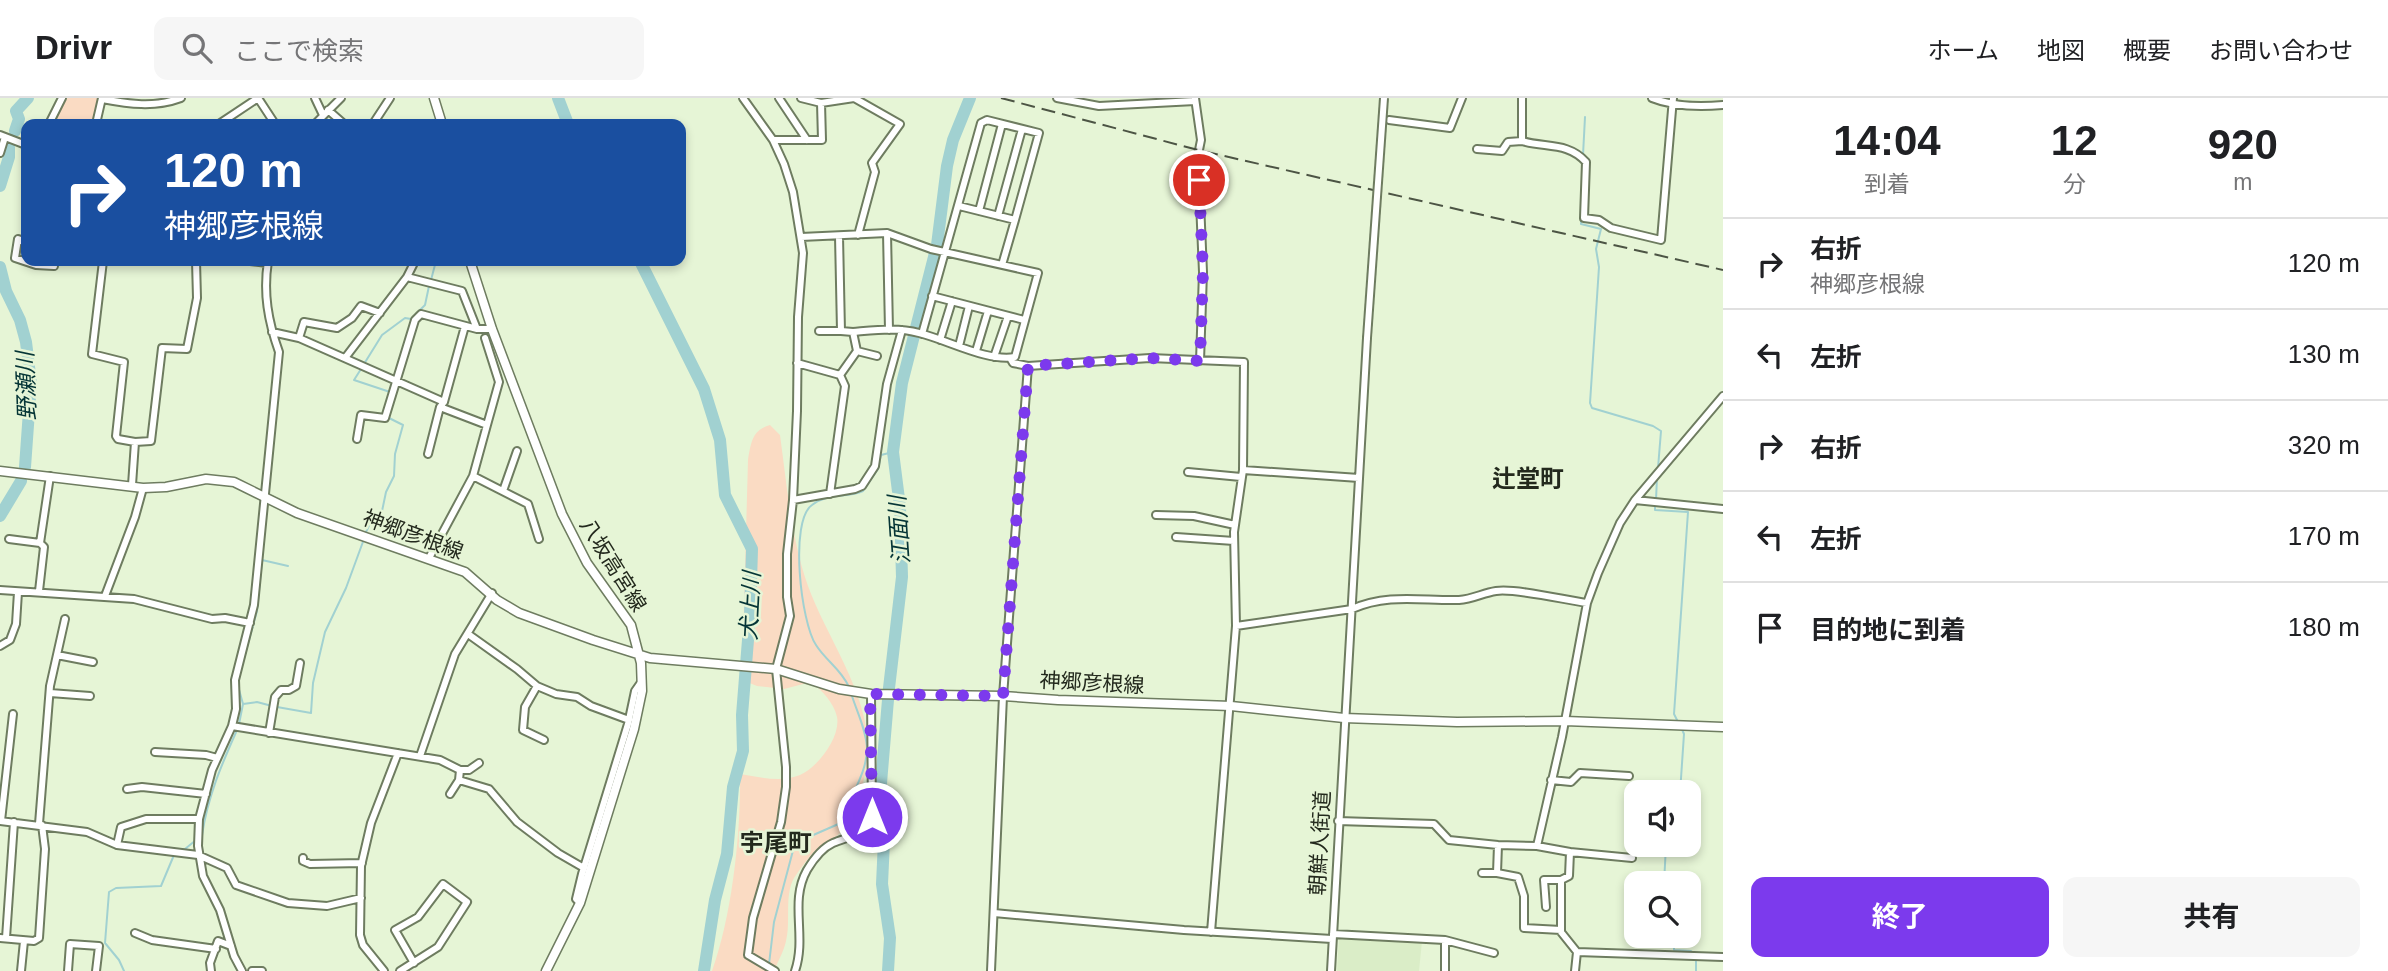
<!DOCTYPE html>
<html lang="ja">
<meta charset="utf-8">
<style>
body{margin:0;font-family:Arial,"Noto Sans JP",sans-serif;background:#f6f6f6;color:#202124;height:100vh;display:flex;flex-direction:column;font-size:26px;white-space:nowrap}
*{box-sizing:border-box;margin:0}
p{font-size:23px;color:#757577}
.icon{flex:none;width:38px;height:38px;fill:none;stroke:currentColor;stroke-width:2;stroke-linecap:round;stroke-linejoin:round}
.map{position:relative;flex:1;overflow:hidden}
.panel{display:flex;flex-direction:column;background:#fff;width:665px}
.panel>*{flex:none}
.banner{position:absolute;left:21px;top:21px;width:665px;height:147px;border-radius:14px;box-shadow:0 4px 10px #0003;background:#1a4fa0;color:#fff;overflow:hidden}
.buttons{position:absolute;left:1624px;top:682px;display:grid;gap:14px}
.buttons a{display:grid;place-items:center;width:77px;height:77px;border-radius:14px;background:#fff;box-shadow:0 4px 10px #0003;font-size:35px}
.pin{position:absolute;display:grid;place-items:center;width:60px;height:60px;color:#fff;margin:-30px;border:4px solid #fff;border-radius:50%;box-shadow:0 2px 7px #0007}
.me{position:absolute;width:77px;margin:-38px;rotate:0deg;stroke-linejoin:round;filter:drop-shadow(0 0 5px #0008)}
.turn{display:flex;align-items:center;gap:24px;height:147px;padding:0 28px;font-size:32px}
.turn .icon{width:91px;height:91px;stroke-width:2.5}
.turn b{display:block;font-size:49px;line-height:60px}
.eta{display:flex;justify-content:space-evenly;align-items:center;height:119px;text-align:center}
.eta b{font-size:42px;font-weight:700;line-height:49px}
.action{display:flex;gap:14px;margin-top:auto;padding:14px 28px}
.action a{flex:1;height:80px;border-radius:14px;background:#7c3aed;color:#fff;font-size:28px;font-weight:700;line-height:80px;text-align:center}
.action a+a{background:#f6f6f6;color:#202124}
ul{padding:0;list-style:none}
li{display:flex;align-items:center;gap:21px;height:91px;padding:0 28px;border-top:2px solid #e0e0e0}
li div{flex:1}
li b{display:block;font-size:26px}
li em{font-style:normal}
header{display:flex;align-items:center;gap:42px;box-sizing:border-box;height:98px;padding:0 35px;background:#fff;border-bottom:2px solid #e0e0e0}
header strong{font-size:33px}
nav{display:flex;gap:38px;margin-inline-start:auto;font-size:24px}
.search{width:490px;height:63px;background:#f6f6f6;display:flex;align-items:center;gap:18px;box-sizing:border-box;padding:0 24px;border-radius:14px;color:#757577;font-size:26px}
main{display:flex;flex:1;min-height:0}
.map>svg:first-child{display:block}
</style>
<header>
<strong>Drivr</strong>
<div class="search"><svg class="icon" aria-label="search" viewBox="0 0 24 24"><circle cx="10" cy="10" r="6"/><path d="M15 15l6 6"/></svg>ここで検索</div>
<nav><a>ホーム</a><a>地図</a><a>概要</a><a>お問い合わせ</a></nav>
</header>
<main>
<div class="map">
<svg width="1723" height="873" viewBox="0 0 1723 873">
<rect width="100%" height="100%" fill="#e6f5d6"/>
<path fill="#daedc7" d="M1339,838l83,5 -3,30h-82z"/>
<path fill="#fadbc3" d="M66,0h34l-8,26h-40z
M770,327l10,10c7,51 11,103 28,151 19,53 67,116 59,175 -3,24 -11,56 -28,73 -8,7 -19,11 -26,19 -5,5 -15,19 -19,25 -10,18 -3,44 -8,63 -2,10 -8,20 -12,30h-62c20,-55 29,-138 28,-197 19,3 41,9 60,1 17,-7 41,-38 37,-58 -3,-14 -15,-27 -26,-35l-27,7 -27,-3 -15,-6 6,-220c3,-17 4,-30 22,-35z"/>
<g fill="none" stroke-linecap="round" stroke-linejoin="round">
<path stroke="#a1d1d1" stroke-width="2" d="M1583,57l2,-38
M1581,122v4l20,5 -5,20 3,18 -9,136 2,5 61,18 8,5 -3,37
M431,182l5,-19
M364,266l18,-29 23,-17 6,1 14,-14 4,-19
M361,271l-7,11 36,12
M1656,402l1,-23
M1655,407v5l33,2 -14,202 4,8
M366,434l7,-15 8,-1 5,-24 8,-16 1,-22 8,-29 -14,-7
M238,582l19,-69 5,-51 26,6
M238,588l5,18 -4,20
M849,589c-8,-18 -23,-26 -33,-42 -15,-22 -27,-124 -4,-140 15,-12 35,-7 51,-14l15,-22 3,-14 12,-3
M243,606l14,-2 15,4
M277,609l34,6 2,-30 12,-51 21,-44 18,-49
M1680,695l4,-59 -3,-7
M202,737c6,-39 19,-69 35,-105
M180,752l5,-1 11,-9
M1664,786l2,-39
M1674,838v14l17,1 2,3
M769,866l5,-42 21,-79 48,-21c5,-24 24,-48 24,-73 0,-17 -10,-37 -15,-53
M124,873l-5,-11 -14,-17 4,-51 7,-4 45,-2 13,-31
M1696,873v-13"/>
<path stroke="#a1d1d1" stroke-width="12" d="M558,0l10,26
M15,33l4,-12 -3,-8 12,-13
M0,88l9,-29v-10
M640,163l64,128 16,51 5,55 27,54 -2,66 -8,100 1,36 -10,36 -6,67 -12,46 -11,71
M0,169l6,24 14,29 6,22 5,41 -6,84
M0,418l21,-35
M888,873l2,-33 -8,-54 2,-43 -4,-46 9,-107 13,-111 -2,-70 -7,-55 9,-69 35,-138 10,-79 6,-26 17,-42"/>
<g stroke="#6e7c60" stroke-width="10">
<path id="minor" d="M258,0l17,26
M315,0l8,17
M743,0l30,42 11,24 9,28 10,61 -5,64 -1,94 -4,89 -6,54v43l3,19 -14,53 10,98v20l-5,35 -28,96 -5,37 27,16
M779,0l28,42
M1057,0l42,8 96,-5
M1195,0l6,42 -3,15 5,117 -3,89
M1652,0c22,9 47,9 71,7
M102,1c27,5 52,9 79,-1
M821,5l33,-5 46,26 -28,39 3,9 -17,63
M328,12l16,14
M1389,22l61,8 12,-30
M49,26l13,-26
M96,26l6,-26
M219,26l39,-26
M315,26l26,-26
M373,26l17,-26
M0,37l26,10
M773,42h49l-1,-37 -20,-5
M1522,43c24,7 46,1 64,21l-2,56 15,2 12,8 50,12 12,-142
M1477,51l25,2 6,-9 14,-1v-43
M0,55l5,-16
M959,108l56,14 -13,45
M979,113l23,-87
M998,118l24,-87
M839,138l2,95 12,1
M801,139l86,-4 2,97
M26,144l-8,-3 -3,19 21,7 18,1v-5
M103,163l-11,93 32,8 -8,74 2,3 17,3
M250,163l18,2
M407,179l55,14 15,38
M932,198l92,24
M819,233h22
M272,234l27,6 145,64
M922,236l59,-211 6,-3 52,13 -24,87
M299,240l5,-16 33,6 15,-10 9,-12 19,7
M485,240l14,44 -12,43
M940,242l12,-39
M959,248l10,-40
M857,253l20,5
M976,253l12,-40
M994,259l14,-41
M345,260l62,-81 8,-16
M1010,260l3,5 15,3 122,-8 94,4 -1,108 116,8
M797,265l43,12 5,11 -15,108
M840,277l17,-24 -4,-19c23,-2 45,-5 66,1 29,7 68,29 96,24l23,-84 -107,-24 -44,-16
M357,341l4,-24 24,3 30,-98 6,-6 56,15h15
M428,356l12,-47
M1188,374l53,5
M473,378l55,28 11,35
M132,387l3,-43 16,-1 11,-93 25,1 10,-51 -1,-37
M503,393l14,-40
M793,402l62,-11 7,-3 13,-20 12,-82 15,-54
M1635,402l88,-104
M1156,417l38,1 41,9
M1176,439l58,4
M9,441l31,4
M429,460l44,-82 14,-51 -47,-18 4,-5 21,-76
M0,492l134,9 78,20 13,-1 25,5
M39,493l5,-44 -4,-4 10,-67
M105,498l30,-79 8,-29
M1236,528l116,-17c36,-16 70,-8 107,-9 14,-1 24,-7 37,-9 20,-3 69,9 91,12
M468,536l49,35 20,17 -12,21 -2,23 21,10
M0,548l10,-6 6,-16 2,-32
M57,557l36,7
M537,588l19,8 21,3 14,9 38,14
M50,595l40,3
M232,628l208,34 20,10 -1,10 30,9 28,33 41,31 26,15
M269,635l6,-36 6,-7h8l7,-4 4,-23
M155,654l51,3 11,3
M420,658l35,-102 37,-61
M460,672h9l10,-7
M1551,682l20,2 9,-9 49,3
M127,691l15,-2 64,7
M450,696l9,-14
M0,723l87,11 30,13 81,10 29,13 9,17 52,18 39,3 34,-8
M1,723l12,-107
M1338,723l96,3 15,16 49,5 39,1 33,6 -1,24 -8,4v52l16,20
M39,726l11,-138 15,-67
M117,747l4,-18 25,-8h53
M1537,748l25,-109 25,-134 11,-30 22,-50 15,-23 88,9
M1570,754l62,6
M303,760v3l7,3 52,-1
M1482,775h15l1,-28
M1497,775l21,4 6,19v32l37,2
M580,805l-4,-4 6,-25 46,-150 7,-33 7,-10
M1546,809l-2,-27h17
M994,815l190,17 148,9
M1211,834l25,-306 -2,-94 9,-62
M135,835l17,7 64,9
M1333,836l112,6v31
M0,840l34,3 5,-3 6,-89 -3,-24
M6,840l8,-116
M1445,842l49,13
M21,873l3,-30
M68,873l2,-27 29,2 -3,25
M211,873l-1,-8 8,-22 13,5
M242,873l-8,-15 -14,-46 -17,-34 -5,-30 1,-27 13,-49 20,-44 4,-17 -1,-29 19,-75 25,-253c-11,-31 -16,-59 -11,-91
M252,873h10
M384,873l-21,-26 -3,-10 1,-69 10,-43 27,-70
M400,873l38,-24 29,-45 -24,-18 -25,33 -23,13 19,33
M795,873c12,-35 -6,-69 12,-101 6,-10 15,-22 26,-27 16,-7 32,-7 39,-26l-1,-123
M991,873l12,-275 25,-330
M1331,873l36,-633
M1575,873l2,-19 146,5"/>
</g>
<g stroke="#6e7c60" stroke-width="11">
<path id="major" d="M434,0l8,26
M470,163l22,68 70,185 25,49 44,62 10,38 1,28 -8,38 -54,174 -34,68
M0,373l143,17 23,-1 40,-8 28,3 63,31 168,59 32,28 22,13 74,27 57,18 126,11 63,20 32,5 132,2 55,4 173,6 113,12 113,4 108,-1 158,6"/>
</g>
<use href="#minor" stroke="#fff" stroke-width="6"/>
<use href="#major" stroke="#fff" stroke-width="8"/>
<path stroke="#4c5444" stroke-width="2" stroke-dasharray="14 7" stroke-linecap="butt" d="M1001,0l197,52 525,120"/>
<g stroke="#6e7c60" stroke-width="10" stroke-linecap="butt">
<path id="minor-bridge" d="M1367,240l17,-240"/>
</g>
<use href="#minor-bridge" stroke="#fff" stroke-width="6"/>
</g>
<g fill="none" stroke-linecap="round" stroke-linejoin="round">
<path stroke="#7c3aed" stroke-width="12" stroke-dasharray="0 21.6" d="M872,719l-2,-123 133,2 25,-330 122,-8 50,3 3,-89 -4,-92"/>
</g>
<g text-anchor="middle" stroke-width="5" stroke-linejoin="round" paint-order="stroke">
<g font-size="21" fill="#23291d" stroke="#e6f5d6">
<text transform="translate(413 437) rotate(20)" y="7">神郷彦根線</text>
<text transform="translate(613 467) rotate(58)" y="7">八坂高宮線</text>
<text transform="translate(1092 585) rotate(3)" y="7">神郷彦根線</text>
<text transform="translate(1320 745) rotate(-87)" y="7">朝鮮人街道</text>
</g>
<g font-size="23" font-style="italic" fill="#053536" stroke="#e6f5d6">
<text transform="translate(26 288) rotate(-92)" y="8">野瀬川</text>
<text transform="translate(899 432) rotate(-94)" y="8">江面川</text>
<text transform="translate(750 508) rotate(-87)" y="8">犬上川</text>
</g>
<g font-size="24" font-weight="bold" fill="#23291d" stroke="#e6f5d6">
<text x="1528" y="389">辻堂町</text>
<text x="776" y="753">宇尾町</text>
</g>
</g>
</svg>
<div class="buttons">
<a><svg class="icon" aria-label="sound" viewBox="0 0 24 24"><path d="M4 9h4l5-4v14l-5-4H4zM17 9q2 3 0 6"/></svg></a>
<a><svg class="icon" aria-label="search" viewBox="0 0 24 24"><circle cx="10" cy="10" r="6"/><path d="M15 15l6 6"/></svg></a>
</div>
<div class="pin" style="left:1199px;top:82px;background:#d93025"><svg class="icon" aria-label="arrive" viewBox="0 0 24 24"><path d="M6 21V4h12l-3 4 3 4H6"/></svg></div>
<svg class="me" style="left:872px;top:719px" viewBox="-20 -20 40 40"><circle r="17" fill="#7c3aed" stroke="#fff" stroke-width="3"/><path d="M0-11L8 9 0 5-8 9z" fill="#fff"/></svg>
<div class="banner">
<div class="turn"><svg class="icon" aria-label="right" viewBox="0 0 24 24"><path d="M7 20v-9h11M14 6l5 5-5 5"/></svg><div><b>120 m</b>神郷彦根線</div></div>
</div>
</div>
<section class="panel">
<div class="eta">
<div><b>14:04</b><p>到着</p></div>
<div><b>12</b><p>分</p></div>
<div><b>920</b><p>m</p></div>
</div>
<ul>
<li><svg class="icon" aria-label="right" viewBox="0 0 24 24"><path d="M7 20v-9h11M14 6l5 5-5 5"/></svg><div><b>右折</b><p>神郷彦根線</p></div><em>120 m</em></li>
<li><svg class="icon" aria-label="left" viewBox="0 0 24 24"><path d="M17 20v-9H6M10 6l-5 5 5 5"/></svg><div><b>左折</b></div><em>130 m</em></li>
<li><svg class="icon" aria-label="right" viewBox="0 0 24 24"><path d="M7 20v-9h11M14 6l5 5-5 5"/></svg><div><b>右折</b></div><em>320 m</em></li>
<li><svg class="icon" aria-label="left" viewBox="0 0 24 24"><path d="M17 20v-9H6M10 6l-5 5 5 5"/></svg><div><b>左折</b></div><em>170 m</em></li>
<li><svg class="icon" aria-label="arrive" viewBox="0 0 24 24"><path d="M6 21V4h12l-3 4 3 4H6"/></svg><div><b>目的地に到着</b></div><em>180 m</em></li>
</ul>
<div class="action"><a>終了</a><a>共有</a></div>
</section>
</main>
